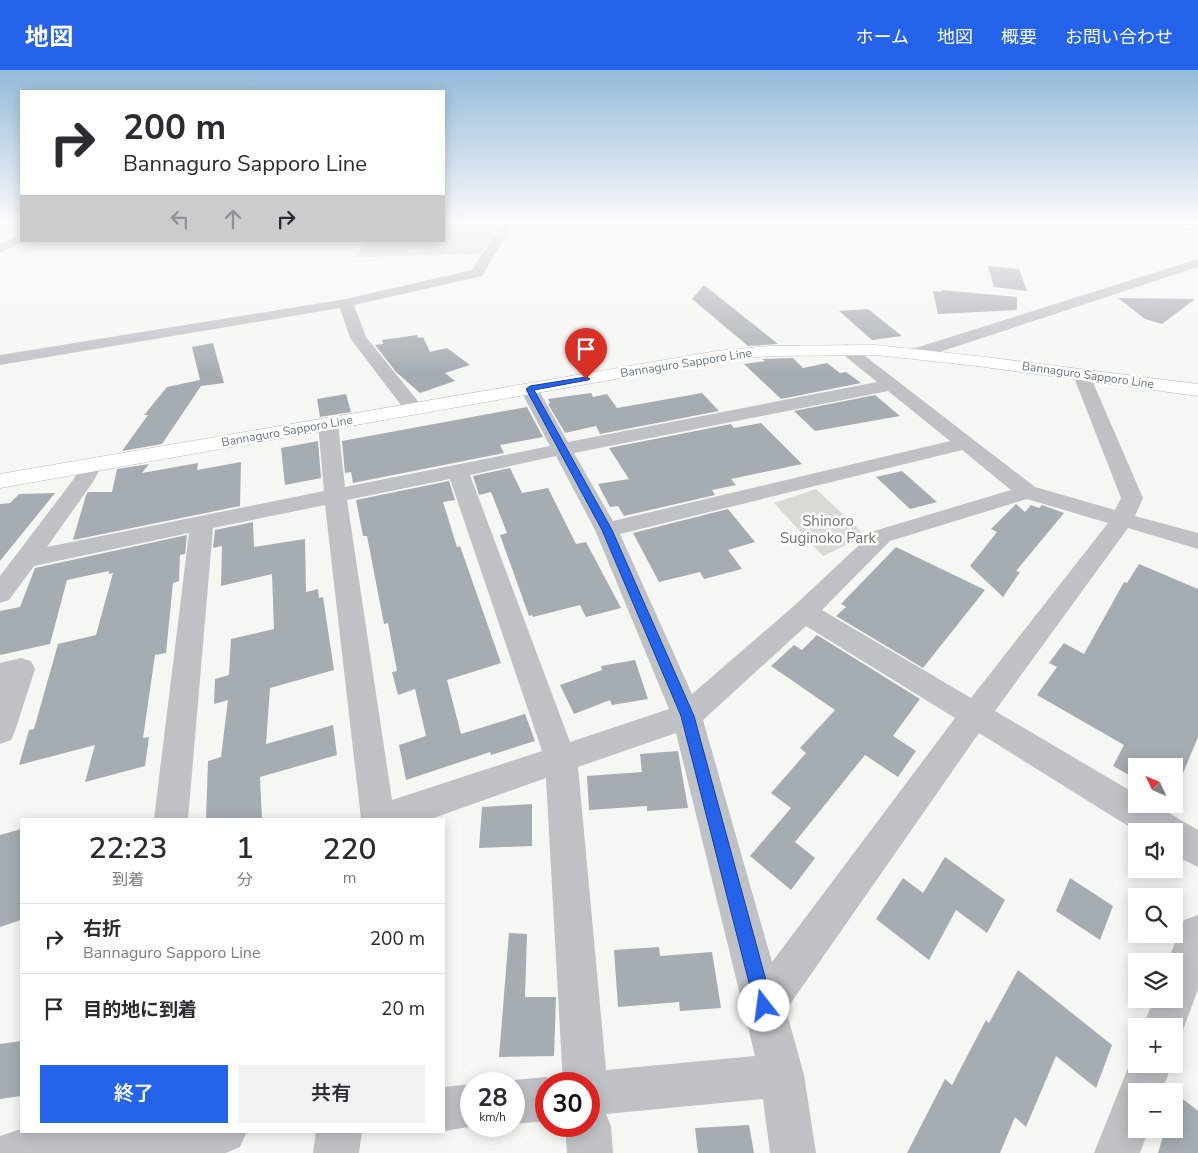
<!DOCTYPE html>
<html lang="ja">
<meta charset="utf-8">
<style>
body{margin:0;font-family:"Nunito Sans","Noto Sans JP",sans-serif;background:#f2f2f3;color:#2b2b33;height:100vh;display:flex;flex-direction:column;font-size:19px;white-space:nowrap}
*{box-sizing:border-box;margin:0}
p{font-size:16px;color:#7c7c81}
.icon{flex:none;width:28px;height:28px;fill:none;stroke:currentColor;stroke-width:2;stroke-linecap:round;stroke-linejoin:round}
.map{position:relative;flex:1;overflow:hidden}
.panel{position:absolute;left:20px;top:748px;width:425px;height:315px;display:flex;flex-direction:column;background:#fff;border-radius:0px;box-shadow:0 2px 12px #0003}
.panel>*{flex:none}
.banner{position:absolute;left:20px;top:20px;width:425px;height:152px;border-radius:0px;box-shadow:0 2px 12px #0003;background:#fff;color:#2b2b33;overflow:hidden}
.needle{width:32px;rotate:314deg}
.fabs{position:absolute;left:1128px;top:688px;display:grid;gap:10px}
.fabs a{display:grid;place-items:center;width:55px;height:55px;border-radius:0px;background:#fff;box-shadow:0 2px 12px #0003;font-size:25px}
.speed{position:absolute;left:460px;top:1002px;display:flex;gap:10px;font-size:25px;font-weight:700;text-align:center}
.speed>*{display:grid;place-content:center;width:65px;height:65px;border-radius:50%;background:#fff;box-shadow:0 2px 12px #0003;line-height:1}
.speed small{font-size:12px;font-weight:400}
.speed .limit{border:8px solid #d22;background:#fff;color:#111}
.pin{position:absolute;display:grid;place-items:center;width:42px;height:42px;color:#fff;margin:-51px -21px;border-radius:50% 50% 50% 0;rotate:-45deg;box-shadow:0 0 5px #0007}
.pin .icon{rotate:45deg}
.me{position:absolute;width:55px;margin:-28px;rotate:345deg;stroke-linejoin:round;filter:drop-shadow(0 0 4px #0008)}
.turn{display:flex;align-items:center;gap:18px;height:105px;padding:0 20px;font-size:22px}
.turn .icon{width:65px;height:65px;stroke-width:2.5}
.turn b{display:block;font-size:35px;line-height:42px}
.lanes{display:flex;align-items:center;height:48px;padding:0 20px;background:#0003;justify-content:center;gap:25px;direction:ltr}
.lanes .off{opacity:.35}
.eta{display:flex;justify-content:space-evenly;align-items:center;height:85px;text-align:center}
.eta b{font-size:30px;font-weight:600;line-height:35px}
.primary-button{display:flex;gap:10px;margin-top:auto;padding:10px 20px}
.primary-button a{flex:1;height:58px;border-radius:0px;background:#2563eb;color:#fff;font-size:20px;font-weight:600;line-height:58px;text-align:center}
.primary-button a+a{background:#f2f2f3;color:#2b2b33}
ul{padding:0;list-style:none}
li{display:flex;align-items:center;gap:15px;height:70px;padding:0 20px;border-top:1px solid #e1e1e2}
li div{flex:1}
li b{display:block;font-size:19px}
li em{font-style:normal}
header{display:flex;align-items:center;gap:30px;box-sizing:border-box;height:70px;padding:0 25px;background:#2563eb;color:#fff}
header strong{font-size:24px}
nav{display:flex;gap:28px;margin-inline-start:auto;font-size:18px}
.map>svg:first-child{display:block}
</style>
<header>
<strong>地図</strong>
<nav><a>ホーム</a><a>地図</a><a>概要</a><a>お問い合わせ</a></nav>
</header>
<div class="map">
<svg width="1198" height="1083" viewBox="0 0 1198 1083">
<rect width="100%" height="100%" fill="#f6f6f3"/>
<path fill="#d6dbd3" d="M444,154h56l-20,30 -126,3 12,-16h78z
M816,419l50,47 -43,20 -49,-53z"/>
<path fill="#a6adb2" d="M988,196l31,3 8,22 -33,-4z
M704,215l64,51 10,8 -30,2 -56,-47z
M941,220l76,7v13l-79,4 -5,-23 8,1z
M1118,228l77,1 -33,25 -17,-5z
M868,239l34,27 -30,4 -33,-29z
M417,265l1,3 5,-1 7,15 17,-4 23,17 -25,8 10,8 -35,12 -24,-21 -21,-27 8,-1 -1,-4z
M213,273l11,40 -23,3 -39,58 -40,7 26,-36h-4l23,-28 33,-7 -8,-33z
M793,288l10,10 24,-5 13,10 6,-1 15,11 -80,16 -37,-35 21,-3 -3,-2z
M591,323l2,4 14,-3 10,14 85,-15 17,18 -119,23 -4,-8 -31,7 -17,-29 2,-1 -2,-4z
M346,324l5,18 -31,5 -3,-18z
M875,325l25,21 -85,15 -21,-20z
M527,337l16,30 -43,8 4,8 -151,30 -2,-11 -6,1 -3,-32z
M761,353l41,41 -71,15 5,6 -24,5 3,5 -91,21 -6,-10 -8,1 -12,-23 31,-5 -20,-31 122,-24 3,4z
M318,371l3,37 -36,7 -4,-37z
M241,392l-1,44 -167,34 13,-45 2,-3h24l5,-23 32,-5 -7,9 56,-10 -1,7z
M510,398l12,25 26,-5 28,56 10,-2 35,66 -35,9 -6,-12 -47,12 -1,-2 -3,1 -29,-81 7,-2 -16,-41 -12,3 -6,-19z
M902,401l35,31 -27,7 -34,-32z
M449,411l6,19 -12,2 14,45 3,-1 41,117 -54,17 14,54 64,-20 10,27 -44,14 -1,-3 -84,28 -7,-35 27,-9 -11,-47 -17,6 -6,-23 5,-1 -9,-48 -4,1 -17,-88h-4l-7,-36z
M55,423l-55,68v-57l10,-1 9,-9z
M1016,434l9,8 6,-7 8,3 3,-3 22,8 -48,58 4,1 -17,25 -33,-31 27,-34 -6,-3z
M728,439l27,33 -27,8 14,19 -38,10 -4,-7 -41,10 -26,-49z
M253,452l1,25 51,-8 1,53 12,-3 1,9 4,-1 11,73 -64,18 -4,56 67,-19 4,30 -77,22 2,42h-56l2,-58 13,-4 7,-57 -14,4 1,-25 14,-4 2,-36 43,-10 -2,-55 -51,12 1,-40 -9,2 2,-18z
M187,465l-2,19 -5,1 -1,26 -6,2 -7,70 -11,2 -12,83 6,-1 -4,29 -60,16 10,-37 -76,20 10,-35 5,-1 24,-85 38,-9 17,-62 -4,1v-3l-42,9 -17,64 -50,11v-44l20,-4 15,-39z
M896,477l89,43 -62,78 -87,-52 10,-9 -5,-3z
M1139,494l59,25v148l-24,58v-29h-38v18l-8,-5 1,-4 -16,-9 11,-21 -87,-50 20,-28 -8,-4 15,-20 20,11 40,-72 3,1z
M817,565l103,64 -27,37 23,15 -18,26 -33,-22 -70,87 20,16 -24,32 -41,-34 41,-48 -20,-15 35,-40 -6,-5 35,-38 -64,-44 23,-21 8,5z
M635,590l13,39 -36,6 -2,-5 -36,14 -14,-29 42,-15 -1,-4z
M678,681l10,57 -41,3v-5l-58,4 -2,-34 55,-4 -2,-18z
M532,734v42l-53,2 3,-41z
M21,759v91l-21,7v-92z
M945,787l60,43 -18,33 -31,-23 -27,50 -53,-41 27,-41 20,15z
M1070,808l43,28 -13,34 -44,-29z
M509,863l18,1 -2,63h31l-2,59 -55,1z
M659,877l1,9 52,-4 9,56 -41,3 -1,-9 -61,5 -4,-57z
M1018,900l94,75 -16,43 -40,-32 -30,71 -11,-10 -15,36h-93l38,-74 7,6 34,-65 3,3z
M21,971v55l-21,3v-55z
M1174,1022l24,19v42h-40l7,-24h9z
M749,1055l5,28h-56l-3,-25z"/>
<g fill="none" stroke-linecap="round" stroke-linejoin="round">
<g stroke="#b2b6b9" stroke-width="1">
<path id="major" d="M876,275l101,11 221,28v12l-221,-30 -101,-11 -107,1 -52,5 -717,127v-14l717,-123 52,-5z"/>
</g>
<path stroke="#b8bbbd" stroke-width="2" stroke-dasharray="1 1" stroke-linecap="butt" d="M1105,154l93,6"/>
<path fill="#bec2c5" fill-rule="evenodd" d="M501,154h12l-31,52 -128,29 12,32 55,68 2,4 -2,4 -7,2 -7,-2 -57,-75 -10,-30 -340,57v-10l346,-56 126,-29z
M21,164v7h3l-24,12v-9z
M1198,189v8l-277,91h-12l-2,-4 2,-4z
M846,274l6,2 183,141 80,23 6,-12 -48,-123 3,-4 6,-1 6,1 55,127 -8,18 63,17v16l-70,-21 -133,183 141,83v10h17l45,26v37l-24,-12v-24h-38l-157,-98 -193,277 18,65 12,78h-46l-7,-54 -157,15 5,12 2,27h-46l-2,-27h24v-42h-26l-17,-306 -115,41h-70l-36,-314 -112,23 -25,291h-34l35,-286 -155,33 -25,34 -9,3v-27l73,-96 12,-19 7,-2 7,2 3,4 -9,17 -46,65 277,-56 -6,-67 3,-4 7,-2 7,2 3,4 7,63 205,-41 -30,-57 3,-4 6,-1 6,1 3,4 30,53 309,-60 -37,-30 -2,-3 2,-3zM888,321l62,50 -337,80 -39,-68zM962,380l49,40 -137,41 -79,74 -103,89 -72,-160zM556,386l39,74 74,179 -99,33 -100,-267zM450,409l92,272 -150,49 -45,-300zM1027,429l81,24 -137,175 -149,-88 68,-69zM806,556l149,92 -183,244 -69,-242zM676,663l79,323 -149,14 -28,-303z
M21,588l10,3 4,8 -20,62 -4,9 -11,4v-81z
M1198,845v74l-19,52 -5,2v-17h-31l11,-27h20v-38h-6l16,-41z
M1136,978v16h36l-10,27h-26v38h13l-9,24h-46z
M546,1007l16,7h-16v37l-32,3v-40h-10l10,-4z
M471,1014v42h5l-32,5h-1l1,-44z
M21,1059v2h226l-7,16 -14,6h-226v-17z
M316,1061h46l-3,22h-46z"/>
<use href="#major" fill="#fff" fill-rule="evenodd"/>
</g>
<linearGradient id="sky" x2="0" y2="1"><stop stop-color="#94bada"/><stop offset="0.5" stop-color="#fbfbfa"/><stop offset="1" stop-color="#fbfbfa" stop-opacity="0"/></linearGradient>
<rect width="1198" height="305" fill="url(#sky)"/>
<path fill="#2563eb" stroke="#184099" d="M586,307l4,2 -2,1 -54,10 78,140 82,186 79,290 -2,6 -7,3 -6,-3 -3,-6 -74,-290 -79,-186 -76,-141 4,-3z"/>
<g text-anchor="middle" stroke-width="5" stroke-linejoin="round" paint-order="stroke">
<g font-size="12" fill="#687782" stroke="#fff">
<text transform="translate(686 293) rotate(-9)" y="4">Bannaguro Sapporo Line</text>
<text transform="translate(1088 305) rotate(8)" y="4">Bannaguro Sapporo Line</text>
<text transform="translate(287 361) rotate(-10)" y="4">Bannaguro Sapporo Line</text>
</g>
<g font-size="15" fill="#6a7966" stroke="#fff">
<text x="828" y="456">Shinoro<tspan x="828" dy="17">Suginoko Park</tspan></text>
</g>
</g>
</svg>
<div class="fabs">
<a><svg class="needle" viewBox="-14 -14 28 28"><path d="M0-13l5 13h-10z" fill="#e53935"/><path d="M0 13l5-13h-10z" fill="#7c7c81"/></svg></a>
<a><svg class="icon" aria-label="sound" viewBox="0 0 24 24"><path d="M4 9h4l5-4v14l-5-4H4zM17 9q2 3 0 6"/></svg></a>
<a><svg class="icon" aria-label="search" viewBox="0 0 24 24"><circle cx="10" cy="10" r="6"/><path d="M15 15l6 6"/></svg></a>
<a><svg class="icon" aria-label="layers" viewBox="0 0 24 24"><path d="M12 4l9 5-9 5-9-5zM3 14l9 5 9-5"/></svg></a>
<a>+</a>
<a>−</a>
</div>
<div class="speed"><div>28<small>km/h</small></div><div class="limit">30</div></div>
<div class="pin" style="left:586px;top:309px;background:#d93025"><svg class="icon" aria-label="arrive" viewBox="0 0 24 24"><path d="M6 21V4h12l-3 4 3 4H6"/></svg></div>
<svg class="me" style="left:764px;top:936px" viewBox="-20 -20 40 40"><circle r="19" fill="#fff"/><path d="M0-13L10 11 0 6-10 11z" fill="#2563eb"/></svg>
<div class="banner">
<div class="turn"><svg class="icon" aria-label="right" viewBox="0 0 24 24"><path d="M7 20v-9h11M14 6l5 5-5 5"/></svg><div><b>200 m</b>Bannaguro Sapporo Line</div></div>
<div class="lanes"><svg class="icon off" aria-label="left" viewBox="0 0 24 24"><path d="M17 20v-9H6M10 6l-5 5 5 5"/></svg><svg class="icon off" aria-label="ahead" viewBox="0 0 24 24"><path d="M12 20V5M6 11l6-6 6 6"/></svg><svg class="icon" aria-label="right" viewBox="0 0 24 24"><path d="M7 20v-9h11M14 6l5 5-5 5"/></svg></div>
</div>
<section class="panel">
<div class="eta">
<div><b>22:23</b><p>到着</p></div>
<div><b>1</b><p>分</p></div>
<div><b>220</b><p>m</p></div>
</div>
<ul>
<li><svg class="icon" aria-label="right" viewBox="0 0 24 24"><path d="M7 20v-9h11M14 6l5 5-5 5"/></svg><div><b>右折</b><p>Bannaguro Sapporo Line</p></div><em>200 m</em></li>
<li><svg class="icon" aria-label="arrive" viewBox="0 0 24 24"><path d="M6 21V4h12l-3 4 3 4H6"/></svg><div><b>目的地に到着</b></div><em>20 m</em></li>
</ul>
<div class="primary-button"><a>終了</a><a>共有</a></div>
</section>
</div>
